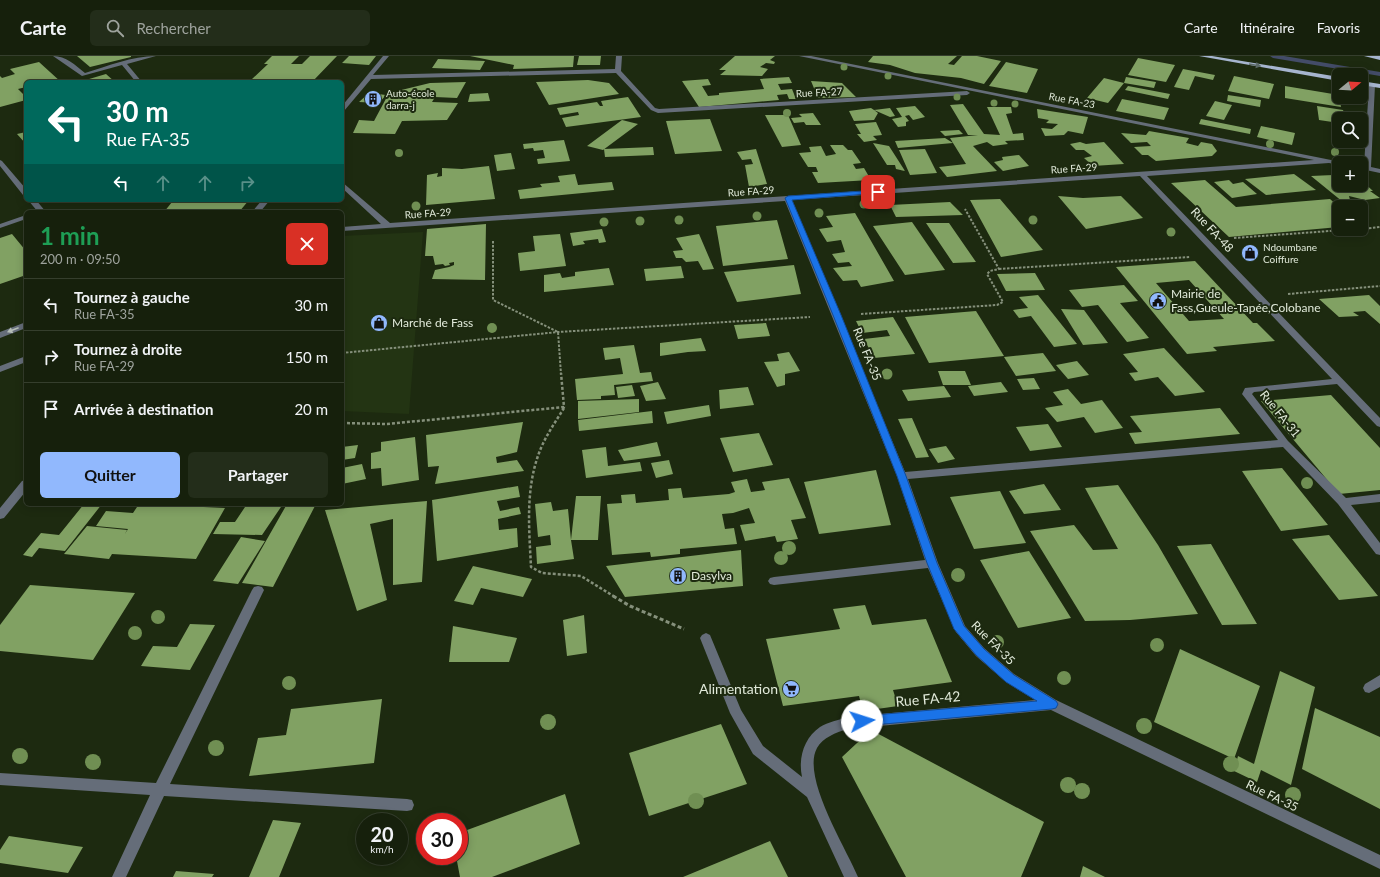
<!DOCTYPE html>
<html lang="fr">
<meta charset="utf-8">
<style>
body{margin:0;font-family:Lato,sans-serif;background:#232d1a;color:#f1f3f6;height:100vh;display:flex;flex-direction:column;font-size:15px;white-space:nowrap}
*{box-sizing:border-box;margin:0}
p{font-size:13px;color:#9ea39d}
.icon{flex:none;width:22px;height:22px;fill:none;stroke:currentColor;stroke-width:2;stroke-linecap:round;stroke-linejoin:round}
.map{position:relative;flex:1;overflow:hidden}
.sheet{position:absolute;left:24px;top:154px;width:320px;height:296px;display:flex;flex-direction:column;background:#16200c;border-radius:6px;box-shadow:0 2px 10px #0003,0 0 0 1px #353e2d}
.sheet>*{flex:none}
.banner{position:absolute;left:24px;top:24px;width:320px;height:122px;border-radius:6px;box-shadow:0 2px 10px #0003,0 0 0 1px #353e2d;background:#00695c;color:#fff;overflow:hidden}
.needle{width:26px;rotate:72deg}
.controls{position:absolute;left:1332px;top:12px;display:grid;gap:8px}
.controls a{display:grid;place-items:center;width:36px;height:36px;border-radius:6px;background:#16200c;box-shadow:0 2px 10px #0003,0 0 0 1px #353e2d;font-size:20px}
.speed{position:absolute;left:356px;top:757px;display:flex;gap:8px;font-size:20px;font-weight:700;text-align:center}
.speed>*{display:grid;place-content:center;width:52px;height:52px;border-radius:50%;background:#16200c;box-shadow:0 2px 10px #0003,0 0 0 1px #353e2d;line-height:1}
.speed small{font-size:10px;font-weight:400}
.speed .limit{border:6px solid #d22;background:#fff;color:#111}
.pin{position:absolute;display:grid;place-items:center;width:34px;height:34px;color:#fff;margin:-17px;border-radius:8px;box-shadow:0 2px 6px #0006}
.me{position:absolute;width:44px;margin:-22px;rotate:85deg;stroke-linejoin:round;filter:drop-shadow(0 0 3px #0008)}
.turn{display:flex;align-items:center;gap:14px;height:84px;padding:0 16px;font-size:18px}
.turn .icon{width:52px;height:52px;stroke-width:2.5}
.turn b{display:block;font-size:28px;line-height:34px}
.lanes{display:flex;align-items:center;height:38px;padding:0 16px;background:#0003;justify-content:center;gap:20px;direction:ltr}
.lanes .off{opacity:.35}
.round{display:grid;place-items:center;flex:none;width:42px;height:42px;border-radius:6px;background:#232d1a}
.overview{display:flex;align-items:center;justify-content:space-between;height:68px;padding:0 16px}
h1{font-size:24px;font-weight:700;line-height:30px;color:#1e9e55}
.cta{display:flex;gap:8px;margin-top:auto;padding:8px 16px}
.cta a{flex:1;height:46px;border-radius:6px;background:#91b8fd;color:#111;font-size:16px;font-weight:700;line-height:46px;text-align:center}
.cta a+a{background:#232d1a;color:#f1f3f6}
ul{padding:0;list-style:none}
li{display:flex;align-items:center;gap:12px;height:52px;padding:0 16px;border-top:1px solid #353e2d}
li div{flex:1}
li b{display:block;font-size:15px}
li em{font-style:normal}
header{display:flex;align-items:center;gap:24px;box-sizing:border-box;height:56px;padding:0 20px;background:#16200c;border-bottom:1px solid #353e2d}
header strong{font-size:19px}
nav{display:flex;gap:22px;margin-inline-start:auto;font-size:14px}
.search{width:280px;height:36px;background:#232d1a;display:flex;align-items:center;gap:10px;box-sizing:border-box;padding:0 14px;border-radius:6px;color:#9ea39d;font-size:15px}
.map>svg:first-child{display:block}
</style>
<header>
<strong>Carte</strong>
<div class="search"><svg class="icon" aria-label="search" viewBox="0 0 24 24"><circle cx="10" cy="10" r="6"/><path d="M15 15l6 6"/></svg>Rechercher</div>
<nav><a>Carte</a><a>Itinéraire</a><a>Favoris</a></nav>
</header>
<div class="map">
<svg width="1380" height="821" viewBox="0 0 1380 821">
<rect width="100%" height="100%" fill="#1d2a10"/>
<path fill="#233413" d="M423,176l-14,182 -67,-3v-175z"/>
<g fill="none" stroke-linecap="round" stroke-linejoin="round">
<path fill="#434c68" fill-rule="evenodd" d="M1270,0h14l96,16v4l-107,-18z"/>
</g>
<path fill="#81a163" fill-rule="evenodd" d="M77,0h54v1l-41,10z
M272,0h27l-8,8h11l8,-8h27l-25,26 -38,-1 -1,1h-29l3,-3h5l16,-15h-4z
M349,0h27l-7,9 -27,-2z
M470,0h104l-1,11 -60,2 1,-4z
M579,0h22l-1,9h-23z
M735,0h40l-5,4 5,2 -1,2 -8,-1 -6,4 8,2 -6,7 -42,-1 6,-5h-7z
M873,0h84l-9,8 6,1 8,-9h15l24,5 -17,23 -23,-6 -46,-5 -25,-8 -22,-3z
M1138,2l37,7 -9,17 -38,-7z
M438,3l47,2 -5,9 -48,-2z
M39,6l22,20h-35v5l-8,2 8,8v3l-26,7v-31l2,2 13,-4 -5,-5z
M1006,6l32,7 -11,24 -38,-7z
M1183,13l32,6 -2,5 -18,-4 -6,14 -15,-3z
M106,18l9,8h-36z
M1234,20l40,8 -5,15 -41,-8z
M789,21l3,6 -14,1 3,6 11,-1 4,10h-7l-2,-5 -10,1 2,5 -80,7 -17,-26 26,-2 3,6 -9,1 6,10 11,-1v-2l45,-4 -4,-10z
M1126,21l30,5 -2,6 -30,-5z
M1104,22l20,5 -16,20 -21,-5z
M588,24l21,3 10,11 -70,11 -13,-23z
M811,25l31,2 14,14 -38,1z
M466,26l-9,16 -22,-1 -3,5 26,1 -11,17 -45,1 -7,13 -42,-1 6,-13 15,1 15,-28 41,-10z
M1128,30l42,8 -2,5 -43,-9z
M1285,30l54,9 2,12 -56,-9z
M369,37l17,2 -7,8 -20,-1z
M488,37l2,8 -22,1 2,-8z
M1228,39l33,5 -1,7 -33,-6z
M628,41l13,20 -75,10 -4,-9 17,-3 -1,-3 -18,3 -3,-7 40,-6 3,4h3l-2,-5z
M1122,43l47,9 -5,12 -48,-9z
M1215,45l17,4 -8,15 -18,-4z
M963,48l21,30 16,1 -13,-28h24l1,6 -6,1 7,20 10,-1 1,7 -19,1 3,3 -15,2 -6,-4 -14,4 24,25 -50,6 -8,-10 27,-3 -13,-21 -55,5 -3,-7 50,-3 8,5 -3,-5 28,-3h-10l-18,-30z
M915,50l10,11 -12,3 -4,-5 -4,1 4,5 -3,1v4l-8,1 -6,-8 10,-2 -6,-9z
M1317,50l26,4 3,9h-7v4l-20,-3z
M871,52l3,2 16,-2 5,8 -5,1 -16,-7 4,3 -4,7 -20,1 -5,-10z
M1037,53l51,8 -5,17 -15,-3 -4,4 -19,1 -4,-8 11,1 6,-5 -12,-1 3,-3 -11,-2z
M813,57l8,12h-15l-2,-3 -10,1 -3,-5 11,-1 -3,-3z
M765,59h23l13,30 -19,2z
M710,63l12,32 -47,3 -9,-33z
M1201,63l50,10 -1,5 -51,-10z
M622,64l16,4 -35,26 -16,-4z
M876,66l6,13 -9,1 4,4 -13,2 -7,-8h4l-6,-10z
M1261,70l34,7 -3,12 -35,-8z
M959,74l4,4 -18,2 -5,-5z
M1149,75l40,7 -3,5 12,3 3,-4 11,2 5,7 -5,5 -56,5 -8,-6h-6l-8,-8 17,-1 -4,-4 -16,1 -10,-10 25,2z
M26,76v12l-9,-10z
M564,84l6,21 -32,3 -1,-5 8,-1 -2,-8 -9,1 -1,-3 -9,1 -1,-5z
M1080,86l6,2 18,-2 20,22 -31,2 -9,-8 8,-2 -8,-6h-8l-6,-6z
M873,87l16,3 16,25 -9,-2 -1,-4h-8z
M830,89h13l5,5h4l9,13 -8,1 3,5 8,-1 7,12 -53,3 -6,-11h6l-2,-5h-8l-9,-14 12,-1 -2,-5 12,-1 5,10 10,-2z
M653,91l1,8 -49,2 -1,-8z
M756,93l11,35 -18,3 -4,-22 8,-1 -2,-5 -9,1 -5,-8z
M925,93l12,24 -27,2 -11,-25z
M511,97l4,16 -18,2 -3,-16z
M1019,99l10,11 -26,5 -9,-9 9,-2 -1,-3z
M489,110l6,33 -69,6 1,-30 11,-2 -1,4 5,-1v-8l20,1z
M575,118l3,11 34,-3 2,8 -94,9 -2,-9 24,-3 -2,-3 20,-2 -2,-6z
M1294,118l22,16 -50,5 -21,-16z
M1333,119l6,1v9h22v-5l12,11h-3l10,7 -15,2 -16,-4 1,4 -7,2 -32,-26z
M1205,124l31,27 94,-8 9,8v20l-110,10 -58,-54z
M1229,124l4,4 10,-2 14,12 -25,4 -18,-16z
M1058,140l25,2 38,-2 22,22 -57,11z
M1000,143l43,51 -42,7 -31,-57z
M169,144h80l-10,12h-75l8,-10h-5z
M950,146l13,13 -67,2 -6,-12z
M855,157l39,68 -33,6 -4,-7 -14,1 -10,-13 19,-2 -3,-4 -11,1 -6,-9 13,-2 -4,-12 -14,2 -8,-13 14,-2 -7,-11z
M777,164l11,39 -65,7 -7,-40z
M912,166l33,48 -40,5 -32,-49z
M926,167h23l27,39 -23,1z
M486,168l-1,56 -53,-1 3,-9 14,-3 5,-2v-3l-5,1 1,2 -5,1 -2,-2 -8,1 -2,-9h-8l2,-27z
M602,173l4,13 -7,1 -1,-4 -15,2 2,3 -12,2 -3,-13z
M12,178l14,17v24l-26,9v-46z
M560,178l6,32 -46,5 -2,-18 17,-2 -2,-15z
M699,178l15,35 -11,1 -5,-9 -12,1 -4,-4h-6l-3,-7 10,-1 -7,-12z
M1195,205l58,62h4l18,18 -62,6 4,4 -30,3 -71,-87zM1189,224l35,39 -35,2 -33,-38z
M794,209l7,29 -64,8 -13,-30z
M681,210l3,12 -38,3 -2,-12z
M609,212l5,17 -70,7v-17l16,-2 2,5 13,-2v-4z
M1035,217l10,17 -39,1 -9,-17z
M1124,229l14,16 -18,2 29,35 -22,4 -29,-37 -16,2 -13,-17z
M1038,239l39,49 -23,3 -23,-31 -12,2 -6,-8 15,-2 -9,-11z
M1369,239l11,11v18l-15,-13 -12,1 6,4 -20,1 -20,-18z
M1061,253l23,1 24,33 -25,2z
M976,255l28,45 -75,7 -24,-46z
M893,261l22,37 -41,4 -10,-19 26,-3 -3,-6 -25,3 -6,-12z
M766,267l4,13 -32,3 -4,-14z
M701,282l5,13 -18,1 -28,4v-13z
M634,289l6,28 11,-1 2,9 -39,4 1,10 -14,1v3l-24,1 -2,-21 48,-5 -3,-16 -15,2 -2,-12z
M1164,292l41,44 -30,4 -17,-19 -23,4 -6,-8 9,-1 -15,-18z
M789,296l11,19 -15,3v11l-8,2 -13,-25 15,-1 -2,-7z
M1043,297l13,18 -40,5 -12,-19z
M1077,305l12,14 -21,4 -12,-14z
M938,315h27l6,14h-28z
M1034,322l6,11 -17,1 -6,-11z
M658,326l8,17 -20,2 -6,-15z
M1001,326l7,10 -34,4 -6,-10z
M632,329l3,11 -17,2 -2,-11z
M944,330l7,11 -43,4 -6,-11z
M748,331l6,18 -34,4 -1,-19z
M1068,333l13,15 21,-4 21,28 -28,5 -11,-16 -27,5 -12,-14 18,-3 -10,-13z
M1331,339l49,53v42l-41,4 -78,-93z
M639,343v13l-61,7v-18z
M709,349l2,11 -44,8 -3,-12z
M1220,352l20,26 -105,10 -6,-11 13,-1 -12,-16z
M652,355l1,12 -74,8 -1,-11z
M912,362l17,39 -13,1 -18,-39z
M523,366l-6,30 -21,5 1,6 20,-3 7,11 -89,13 4,-18 -11,1 -2,-32z
M1048,368l14,23 -32,4 -14,-24z
M759,377l14,32 -40,7 -13,-34z
M415,381l4,43 -37,6 -1,-18 -10,1v-16l10,-2v-9z
M657,386l4,14 -37,5 -6,-11z
M358,389l-3,13 -13,2v-13z
M946,390l9,13 -17,4 -9,-14z
M606,391l2,19 32,-4 2,9 -56,7 -4,-28z
M669,404l4,14 -17,4 -5,-15z
M362,408l4,15 -24,5v-16z
M1282,412l46,57 -47,6 -39,-60z
M876,414l15,55 -72,9 -15,-52z
M789,422l17,40 -15,2 7,19 -21,3 -2,-6 -30,5 -5,-16 15,-2 -6,-15 -16,5 -11,1 3,15 9,-1 3,16 -57,5v5l-29,3 -1,-5 -38,3 -5,-51 15,-1 -1,-8 14,-1 1,9 33,-3 -1,-11 13,-1 2,10 46,-4 6,-2 -4,-10 16,-3 4,13 14,-2 -3,-8z
M1044,428l17,26 -37,4 -15,-23z
M1118,429l40,60 40,69 -68,6 -45,1 -55,-90 44,-6 19,25 25,-1 -33,-61z
M518,430l2,11 -23,4 3,10 19,-4 2,7 -23,5 1,11 18,-2 1,19 -81,14 -5,-61z
M1000,435l26,52 -52,6 -24,-52z
M576,440h25l-3,44h-27l3,19 -37,5 -1,-17 15,-2 -1,-10 -12,2 -3,-33 16,-2 2,9 15,-2 3,31z
M427,445l-5,81 -29,3v-66l-23,5 17,76 -30,11 -32,-101z
M84,448h18l-37,47 -26,-3 -7,9 -9,-2 18,-22 18,2z
M139,448l86,4 -29,51 -84,-5 -3,5 -45,-5 23,-28 40,4 -2,4 3,-5 -32,-3 10,-15 27,2z
M247,448h36l-21,31 -49,-1 7,-12h15z
M287,448h29l-43,83 -31,-4z
M1329,479l49,61 -39,4 -47,-61z
M241,481l24,4 -27,43 -25,-3z
M1211,488l46,80 -35,1 -45,-79z
M741,494l2,36 -118,11 -19,-31z
M1029,495l42,67 -53,10 -38,-68z
M473,510l59,13 -9,18 -42,-9 -8,17 -19,-4z
M30,529l105,8 -42,67 -93,-9v-26z
M865,549l7,20 54,-6 26,63 -59,8 5,16 -35,5 -4,-15 -76,10 -17,-67 74,-10 -7,-20z
M584,559l3,38 -20,3 -4,-36z
M190,568l25,1 -25,45 -49,-4 12,-20 24,1z
M453,570l64,12 -8,24h-60z
M1180,593l80,37 -26,73 -80,-37z
M1280,615l35,16 -24,98 -30,-15 -4,12 -23,-11 4,-15 16,8z
M382,643l-8,64 -125,13 9,-38 28,-3 5,-26z
M1315,652l65,29v72l-78,-40z
M721,668l26,60 -98,32 -20,-63z
M871,674l173,92 -23,55h-115l-64,-120z
M565,738l15,50 -88,33h-32l-4,-21h3v-23z
M273,764l28,3 -22,54h-30z
M9,780l74,11 -15,26 -68,-10v-13z
M770,785l18,36h-105z
M1083,810l22,11h-25z
M176,815l38,3 -2,3h-39z"/>
<g fill="none" stroke-linecap="round" stroke-linejoin="round">
<path stroke="#85907b" stroke-width="2" stroke-dasharray="2.5 1.5" stroke-linecap="butt" d="M1361,173l19,-2
M1234,182l123,-9
M493,185v59l65,32 3,42
M999,213l191,-12
M1288,238l92,-8
M861,258l136,-9 6,-3 -16,-28 3,-3 9,-2 -34,-60
M342,297l216,-21 252,-15"/>
<path stroke="#85907b" stroke-width="2.5" stroke-dasharray="3 2" stroke-linecap="butt" d="M564,352c-8,13 -17,26 -23,40 -16,38 -12,79 -10,119l11,6 39,3 34,21
M342,367l45,1 177,-17 -3,-34"/>
<path stroke="#85907b" stroke-width="3" stroke-dasharray="4 2.5" stroke-linecap="butt" d="M613,540l17,10 54,23"/>
<path fill="#656d79" fill-rule="evenodd" d="M53,0c13,0 22,9 32,17 23,-7 47,-17 71,-17l-29,8 15,18h-6l-14,-17 -40,11z
M383,0h6l-16,19 242,-6 1,-13h6l-1,15 34,37 4,1 308,-18 3,2 -3,2 -309,18 -7,-3 -35,-37 -245,6 -27,32 -2,1v-6z
M799,0h12l530,106 1,1h-3v2l-10,-2 -182,13 233,242v9l-3,-1 -40,-42 -83,8 -2,2 36,47 58,57 34,-4v8l-29,3 29,38v12l-4,-1 -38,-50 -55,-57 -375,32 30,84 27,63 19,22 30,26 42,26 324,155v14l-329,-159 -204,19c-11,4 -24,8 -30,19 -16,29 29,100 41,129h-14l-37,-80 -54,-43 -23,-41 -30,-75 2,-3 4,-2 4,2 31,75 22,36 39,31c-4,-19 2,-39 18,-50 8,-5 19,-7 27,-10l188,-17 -29,-18 -30,-26 -20,-24 -28,-64 -154,17 -4,-1 -2,-3 2,-3 4,-1 151,-17 -28,-84 -112,-275 -443,30v-4l39,-3 -39,-36v-6l48,41 924,-63zM1140,120l192,203 -87,9 -3,6 36,46 -373,32 -113,-272z
M1372,27l3,2 -4,82 9,2v4l-19,-4v-4l3,1 5,-81z
M0,104l2,1 24,28v6h-3l-23,-29z
M28,144h8l10,12h-8z
M262,144h8l-10,12h-8z
M26,159v4l-26,9v-4z
M26,266v6l-26,10v-6z
M26,300v6l-26,10v-6z
M26,424v11l-22,27 -4,1v-11l22,-27z
M258,530l4,1 2,3 -94,194 237,15 5,1 2,5 -2,5 -5,1 -243,-15 -38,81h-14l38,-82 -150,-10v-12l156,10 96,-193 2,-3z
M1380,619v12l-11,6 -4,-1 -2,-4 2,-4z"/>
<path fill="#a6b5cf" fill-rule="evenodd" d="M1199,0h13l127,21v4z
M1364,0h16v4z
M1361,25l19,3v4l-19,-3z"/>
</g>
<g fill="#708f53">
<circle cx="844" cy="11" r="3.5"/>
<circle cx="888" cy="20" r="3.5"/>
<circle cx="957" cy="41" r="3.5"/>
<circle cx="994" cy="47" r="3.5"/>
<circle cx="1015" cy="48" r="3.5"/>
<circle cx="787" cy="57" r="4"/>
<circle cx="1270" cy="88" r="4"/>
<circle cx="1335" cy="96" r="4"/>
<circle cx="399" cy="97" r="4"/>
<circle cx="864" cy="148" r="4.5"/>
<circle cx="416" cy="150" r="4.5"/>
<circle cx="819" cy="157" r="4.5"/>
<circle cx="757" cy="160" r="4.5"/>
<circle cx="679" cy="164" r="4.5"/>
<circle cx="1033" cy="164" r="4.5"/>
<circle cx="640" cy="165" r="4.5"/>
<circle cx="604" cy="166" r="4.5"/>
<circle cx="1171" cy="176" r="4.5"/>
<circle cx="492" cy="272" r="5"/>
<circle cx="887" cy="318" r="5.5"/>
<circle cx="1307" cy="427" r="6"/>
<circle cx="789" cy="492" r="7"/>
<circle cx="781" cy="502" r="7"/>
<circle cx="958" cy="519" r="7"/>
<circle cx="158" cy="561" r="7"/>
<circle cx="135" cy="577" r="7"/>
<circle cx="997" cy="586" r="7"/>
<circle cx="1157" cy="589" r="7"/>
<circle cx="1064" cy="622" r="7"/>
<circle cx="289" cy="627" r="7"/>
<circle cx="548" cy="666" r="8"/>
<circle cx="1144" cy="670" r="8"/>
<circle cx="216" cy="692" r="8"/>
<circle cx="20" cy="700" r="8"/>
<circle cx="93" cy="706" r="8"/>
<circle cx="1231" cy="708" r="8"/>
<circle cx="1068" cy="729" r="8"/>
<circle cx="1082" cy="735" r="8"/>
<circle cx="1293" cy="739" r="8"/>
<circle cx="696" cy="745" r="8"/>
</g>
<defs><path id="oneway-solid" d="M-6-.8H1V-3.2L6.5 0L1 3.2V.8H-6Z"/></defs>
<use fill="#5b6966" href="#oneway-solid" transform="translate(1255 9) rotate(10)"/>
<use fill="#b5beb7" href="#oneway-solid" transform="translate(13 274) rotate(159)"/>
<path fill="#1a73e8" stroke="#114b97" d="M878,134l2,1v2l-88,7 49,115 65,161 31,87 27,63 20,23 30,26 42,26 2,3 -2,4 -4,1 -190,17 -4,-1 -1,-4 1,-3 4,-2 175,-15 -31,-19 -30,-27 -22,-26 -27,-66 -30,-87 -64,-161 -48,-117 3,-2z"/>
<defs>
<g id="building-disc" transform="scale(0.9)"><circle r="9.5" fill="#91b8fd" stroke="#1d2a10"/><path d="M-4-6H4V6H1V3H-1V6H-4ZM-2.5-4.3h1.7v1.8h-1.7ZM.8-4.3h1.7v1.8H.8ZM-2.5-1h1.7V.8h-1.7ZM.8-1h1.7V.8H.8Z" fill="#111"/></g>
<g id="shop-disc" transform="scale(0.9)"><circle r="9.5" fill="#91b8fd" stroke="#1d2a10"/><path d="M-5-2.5h2.3a2.7 3.5 0 0 1 5.4 0H5L5.5 6h-11ZM-1.5-2.5h3a1.5 2.3 0 0 0-3 0Z" fill="#111"/></g>
<g id="civic-disc" transform="scale(0.9)"><circle r="9.5" fill="#91b8fd" stroke="#1d2a10"/><path d="M-.6-6.5H3V-4.5H.6V-3L4-1V1h2V6H-6V1h2V-1L-.6-3ZM-1.2 2.5V6h2.4V2.5Z" fill="#111"/></g>
<g id="supermarket-disc" transform="scale(0.9)"><circle r="9.5" fill="#91b8fd" stroke="#1d2a10"/><path d="M-6-5.5h2.5l.6 2H6L4.5 2H-2.5L-4.4-4H-6ZM-1.5 3.2a1.3 1.3 0 1 0 .1 0ZM3 3.2a1.3 1.3 0 1 0 .1 0Z" fill="#111"/></g>
</defs>
<g fill-rule="evenodd">
<use href="#building-disc" x="373" y="43"/>
<use href="#shop-disc" x="1250" y="197"/>
<use href="#civic-disc" x="1158" y="245"/>
<use href="#shop-disc" x="379" y="267"/>
<use href="#building-disc" x="678" y="520"/>
<use href="#supermarket-disc" x="791" y="633"/>
</g>
<g text-anchor="middle" stroke-width="4" stroke-linejoin="round" paint-order="stroke">
<g font-size="10" fill="#e0e9d9" stroke="#1d2a10">
<text transform="translate(819 36) rotate(-3)" y="4">Rue FA-27</text>
<text transform="translate(1072 44) rotate(11)" y="4">Rue FA-23</text>
<text transform="translate(1074 112) rotate(-4)" y="4">Rue FA-29</text>
<text transform="translate(751 135) rotate(-4)" y="4">Rue FA-29</text>
<text transform="translate(428 157) rotate(-4)" y="4">Rue FA-29</text>
</g>
<g font-size="10" fill="#e0e9d9" stroke="#1d2a10" text-anchor="start">
<text x="386" y="41">Auto-école<tspan x="386" dy="12">darra-j</tspan></text>
<text x="1263" y="195">Ndoumbane<tspan x="1263" dy="12">Coiffure</tspan></text>
</g>
<g font-size="12" fill="#e0e9d9" stroke="#1d2a10">
<text transform="translate(1212 174) rotate(47)" y="4">Rue FA-48</text>
<text transform="translate(867 298) rotate(68)" y="4">Rue FA-35</text>
<text transform="translate(1280 358) rotate(51)" y="4">Rue FA-31</text>
<text transform="translate(993 587) rotate(45)" y="4">Rue FA-35</text>
<text transform="translate(1272 740) rotate(26)" y="4">Rue FA-35</text>
</g>
<g font-size="12" fill="#e0e9d9" stroke="#1d2a10" text-anchor="start">
<text x="1171" y="242">Mairie de<tspan x="1171" dy="14">Fass,Gueule-Tapée,Colobane</tspan></text>
<text x="392" y="271">Marché de Fass</text>
<text x="691" y="524">Dasylva</text>
</g>
<g font-size="14" fill="#e0e9d9" stroke="#1d2a10" text-anchor="end">
<text x="778" y="638">Alimentation</text>
</g>
<g font-size="14" fill="#e0e9d9" stroke="#1d2a10">
<text transform="translate(928 643) rotate(-5)" y="5">Rue FA-42</text>
</g>
</g>
</svg>
<div class="controls">
<a><svg class="needle" viewBox="-14 -14 28 28"><path d="M0-13l5 13h-10z" fill="#e53935"/><path d="M0 13l5-13h-10z" fill="#9ea39d"/></svg></a>
<a><svg class="icon" aria-label="search" viewBox="0 0 24 24"><circle cx="10" cy="10" r="6"/><path d="M15 15l6 6"/></svg></a>
<a>+</a>
<a>−</a>
</div>
<div class="speed"><div>20<small>km/h</small></div><div class="limit">30</div></div>
<div class="pin" style="left:878px;top:136px;background:#d93025"><svg class="icon" aria-label="arrive" viewBox="0 0 24 24"><path d="M6 21V4h12l-3 4 3 4H6"/></svg></div>
<svg class="me" style="left:862px;top:665px" viewBox="-20 -20 40 40"><circle r="19" fill="#fff"/><path d="M0-13L10 11 0 6-10 11z" fill="#1a73e8"/></svg>
<div class="banner">
<div class="turn"><svg class="icon" aria-label="left" viewBox="0 0 24 24"><path d="M17 20v-9H6M10 6l-5 5 5 5"/></svg><div><b>30 m</b>Rue FA-35</div></div>
<div class="lanes"><svg class="icon" aria-label="left" viewBox="0 0 24 24"><path d="M17 20v-9H6M10 6l-5 5 5 5"/></svg><svg class="icon off" aria-label="ahead" viewBox="0 0 24 24"><path d="M12 20V5M6 11l6-6 6 6"/></svg><svg class="icon off" aria-label="ahead" viewBox="0 0 24 24"><path d="M12 20V5M6 11l6-6 6 6"/></svg><svg class="icon off" aria-label="right" viewBox="0 0 24 24"><path d="M7 20v-9h11M14 6l5 5-5 5"/></svg></div>
</div>
<section class="sheet">
<div class="overview"><div><h1>1 min</h1><p>200 m · 09:50</p></div><a class="round" style="background:#d93025;color:#fff"><svg class="icon" aria-label="close" viewBox="0 0 24 24"><path d="M6 6l12 12M18 6L6 18"/></svg></a></div>
<ul>
<li><svg class="icon" aria-label="left" viewBox="0 0 24 24"><path d="M17 20v-9H6M10 6l-5 5 5 5"/></svg><div><b>Tournez à gauche</b><p>Rue FA-35</p></div><em>30 m</em></li>
<li><svg class="icon" aria-label="right" viewBox="0 0 24 24"><path d="M7 20v-9h11M14 6l5 5-5 5"/></svg><div><b>Tournez à droite</b><p>Rue FA-29</p></div><em>150 m</em></li>
<li><svg class="icon" aria-label="arrive" viewBox="0 0 24 24"><path d="M6 21V4h12l-3 4 3 4H6"/></svg><div><b>Arrivée à destination</b></div><em>20 m</em></li>
</ul>
<div class="cta"><a>Quitter</a><a>Partager</a></div>
</section>
</div>
